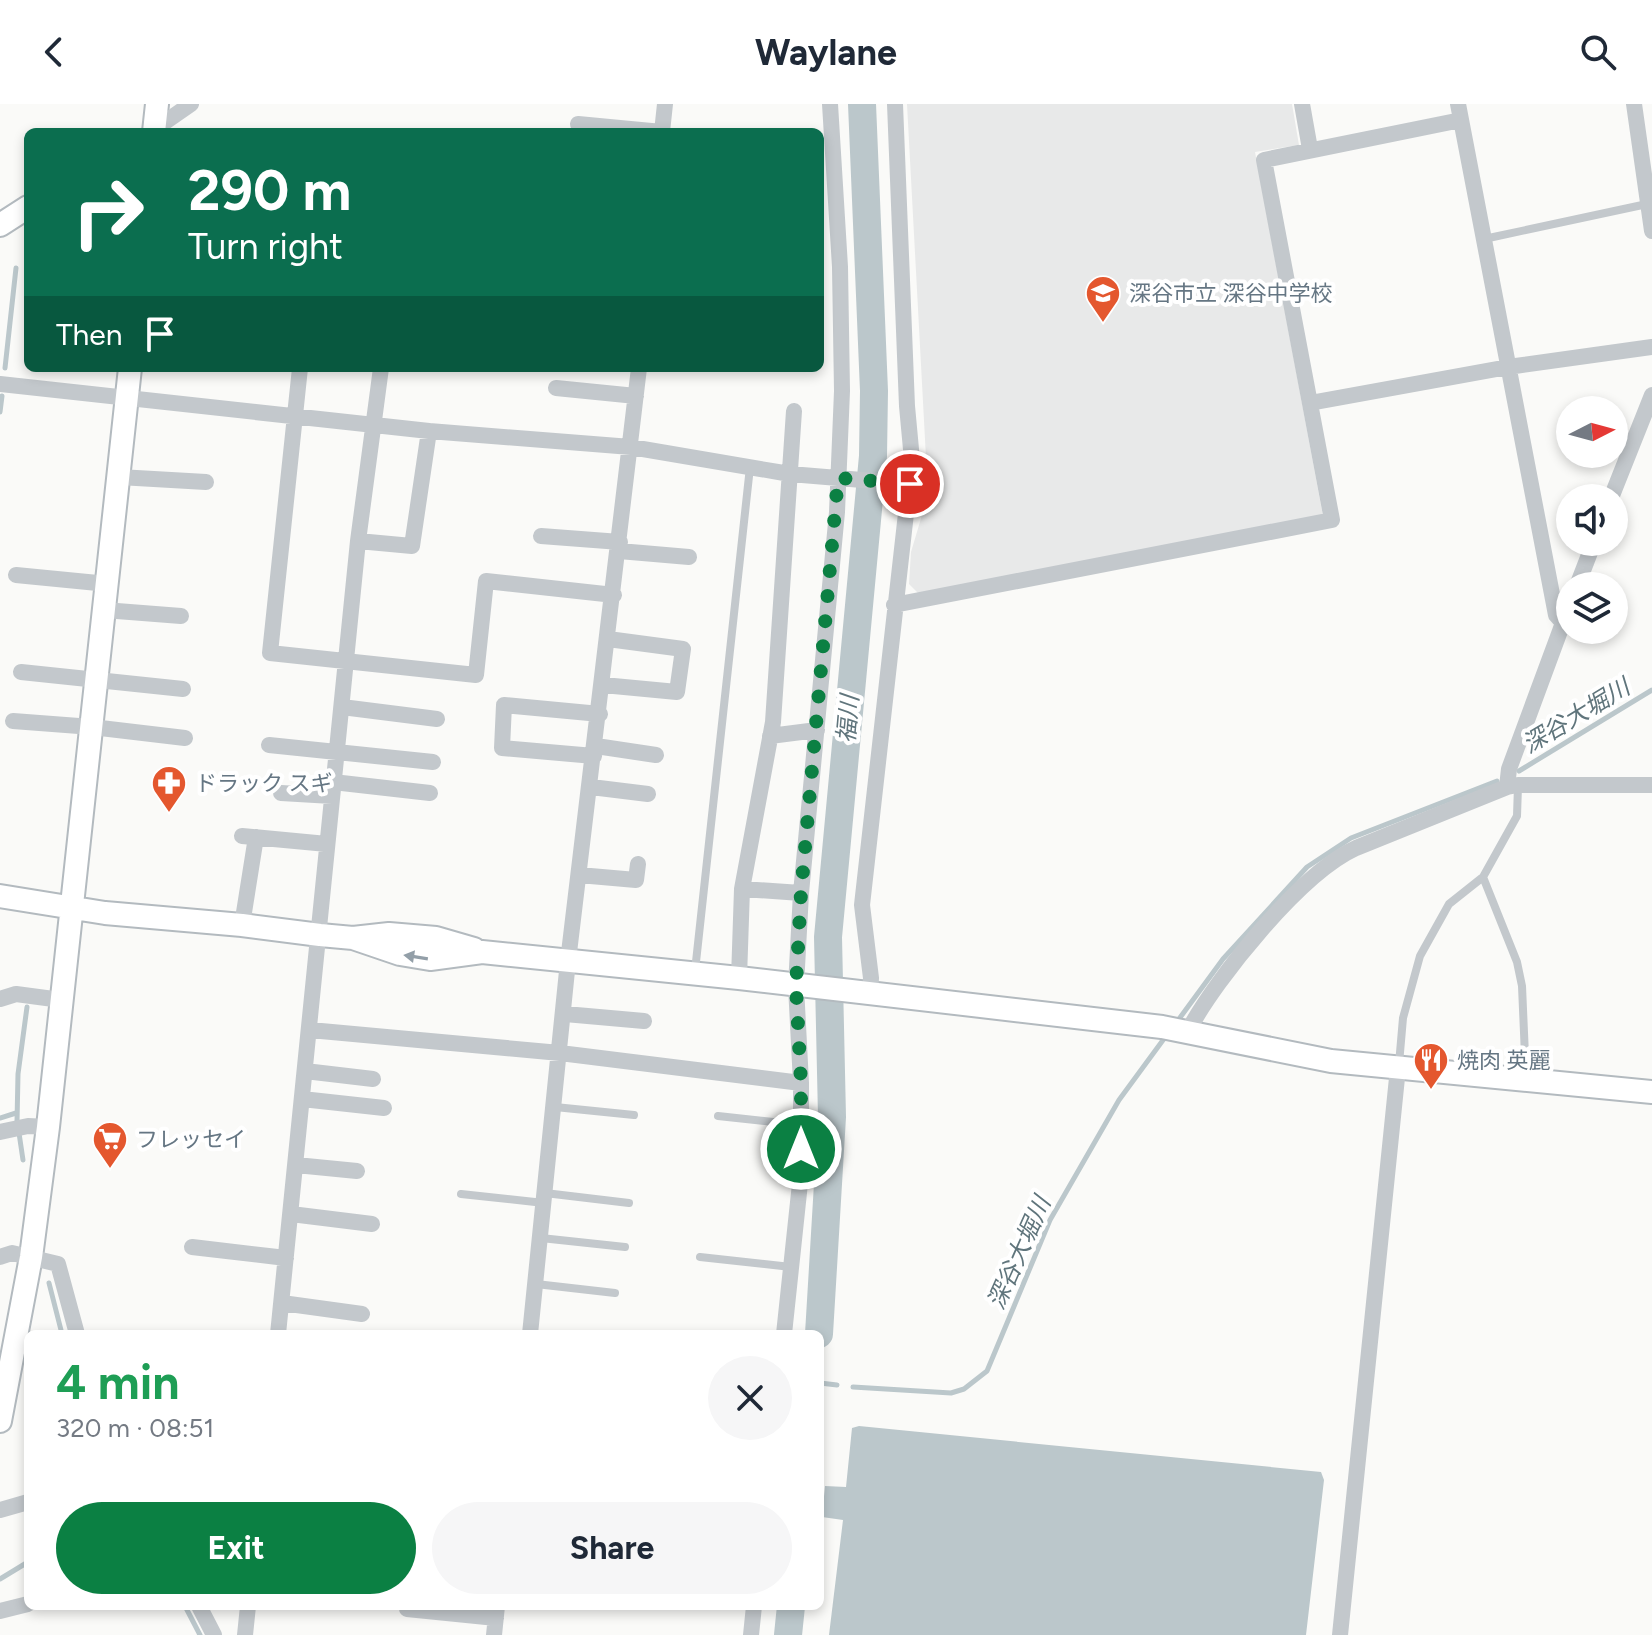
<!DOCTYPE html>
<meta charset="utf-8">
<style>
body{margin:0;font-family:Figtree,"Noto Sans JP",sans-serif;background:#f6f6f7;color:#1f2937;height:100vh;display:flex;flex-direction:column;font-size:30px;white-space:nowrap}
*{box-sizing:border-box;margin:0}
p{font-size:26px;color:#747a83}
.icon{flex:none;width:44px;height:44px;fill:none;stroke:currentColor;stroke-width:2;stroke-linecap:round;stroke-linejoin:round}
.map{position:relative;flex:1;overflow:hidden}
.drawer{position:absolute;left:24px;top:1226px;width:800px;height:280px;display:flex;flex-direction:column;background:#fff;border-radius:12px;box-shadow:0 4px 12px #0003}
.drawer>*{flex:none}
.banner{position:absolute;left:24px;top:24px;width:800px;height:244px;border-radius:12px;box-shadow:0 4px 12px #0003;background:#0b6e4f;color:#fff;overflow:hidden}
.needle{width:52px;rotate:84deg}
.fabs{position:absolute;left:1556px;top:292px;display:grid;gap:16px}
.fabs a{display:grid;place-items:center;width:72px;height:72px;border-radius:50%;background:#fff;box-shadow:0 4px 12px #0003;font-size:40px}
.pin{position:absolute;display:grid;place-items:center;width:68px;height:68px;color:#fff;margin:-34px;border:4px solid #fff;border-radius:50%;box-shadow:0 2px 8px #0007}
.me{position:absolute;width:88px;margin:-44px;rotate:0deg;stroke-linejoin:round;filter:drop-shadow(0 0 6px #0008)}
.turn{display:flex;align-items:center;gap:28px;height:168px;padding:0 32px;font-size:36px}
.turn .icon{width:104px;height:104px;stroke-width:2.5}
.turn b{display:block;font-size:56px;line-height:68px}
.then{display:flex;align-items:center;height:76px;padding:0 32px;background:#0003;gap:16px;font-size:30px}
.round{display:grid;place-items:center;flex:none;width:84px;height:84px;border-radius:42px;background:#f6f6f7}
.head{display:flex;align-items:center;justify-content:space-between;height:136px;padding:0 32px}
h1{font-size:48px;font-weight:700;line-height:60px;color:#1e9e55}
.action{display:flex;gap:16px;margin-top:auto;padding:16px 32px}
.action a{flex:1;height:92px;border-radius:48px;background:#0b8043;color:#fff;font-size:32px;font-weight:700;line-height:92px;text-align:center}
.action a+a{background:#f6f6f7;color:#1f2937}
header{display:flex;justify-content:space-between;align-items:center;height:104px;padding:0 32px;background:#fff;font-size:36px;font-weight:700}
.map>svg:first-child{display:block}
</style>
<header><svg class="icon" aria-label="back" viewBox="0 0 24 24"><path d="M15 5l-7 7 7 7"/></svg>Waylane<svg class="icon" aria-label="search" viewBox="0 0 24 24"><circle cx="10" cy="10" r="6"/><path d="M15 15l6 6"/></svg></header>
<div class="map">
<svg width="1652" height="1531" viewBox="0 0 1652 1531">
<rect width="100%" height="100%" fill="#fafaf8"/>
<path fill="#e8e9e9" d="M907,0h385l7,41 -44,7 68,364 -405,77 -9,-9 2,-32 17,-57z"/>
<path fill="#bbc7cb" d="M859,1322l462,46 3,8 -18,155h-477l14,-115 -21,-3 3,-31 21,1 6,-59z"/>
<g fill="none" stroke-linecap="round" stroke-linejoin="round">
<path stroke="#bbc7cb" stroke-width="5" d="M5,264l11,-100
M0,308l2,-16
M1519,667l133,-81
M1179,915l44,-60 84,-92 44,-29 146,-57
M0,1014l16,-5
M17,1018l1,-48 9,-67
M19,1029l4,27
M49,1179l13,51
M820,1279l17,2
M853,1283l98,6 13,-4 23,-18 63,-151 69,-120 47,-64
M0,1475l28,-17
M185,1502l15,29"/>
<path stroke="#bbc7cb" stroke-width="28" d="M819,1230l13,-217 -4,-180 45,-481 1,-65 -12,-287
M788,1531l3,-29"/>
<g stroke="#b3babf" stroke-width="26">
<path id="secondary" d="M154,28l3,-28
M0,121l28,-18
M0,792l105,17 137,12 78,10 33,3 36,-4 47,4 38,11
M353,834l47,16 30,5 52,-7 257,26 423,49 169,34 321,31
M0,1317l31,-164 17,-130 82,-759"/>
</g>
<path stroke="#c3c8cc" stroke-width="8" d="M1484,135l163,-35
M1483,773l34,85 5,24 4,93
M695,867l55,-504
M1399,960l4,-46 17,-62 29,-52 34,-27 34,-61 1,-30
M555,1003l79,8
M718,1012l83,9
M545,1089l84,10
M461,1090l83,9
M541,1134l84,9
M700,1153l91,10
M536,1180l79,9"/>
<path stroke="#c3c8cc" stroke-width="16" d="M1302,0l8,45
M1458,0l98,511 7,8
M1634,0l18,127
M578,20l84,8
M155,25l36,-25
M662,28l3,-28
M300,264l-30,285 206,22 10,-94 128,14
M0,280l429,47 202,16 159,27 120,10
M556,284l80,8
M1310,299l198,-36 144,-20
M119,373l87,5
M1611,394l41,-103
M541,432l79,6
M358,437l54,5 17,-115
M619,447l70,6
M16,471l92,9
M1577,482l17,-44
M1570,500l-61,165 -2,18 11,-2h134
M894,501l438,-85 -68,-360 197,-40
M104,506l77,6
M21,568l162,17
M603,581l74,7 6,-43 -75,-10
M342,603l95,12
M13,617l79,6 93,11
M770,632l47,-6
M269,641l164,17
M596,642l60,9
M594,652l-92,-8 2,-43 96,9
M333,678l97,11
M591,683l57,7
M281,689l51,3
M242,732l85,8
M579,771l57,5 2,-16
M742,785l59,4
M242,821l14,-88
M739,874l3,-89 31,-167 21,-311
M870,891l1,-17 -9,-73 50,-445 -5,-54 -12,-302
M0,895l16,-5 45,6
M565,910l79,7
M310,926l250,23 241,30
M1188,927c29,-54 113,-158 168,-183l151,-61
M305,967l68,8
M302,995l82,9
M0,1028l28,-6 20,1
M296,1061l61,6
M291,1110l81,10
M192,1143l94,11
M0,1153l12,-4 46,11 19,70
M282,1199l80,11
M278,1230l80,-793 23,-173
M530,1230l38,-373 71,-593
M784,1230l17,-160v-91l-5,-97 5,-93 36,-381 5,-121 -2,-124 -10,-163
M0,1406l28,-8
M199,1502l15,29
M407,1502v3l89,9
M0,1507l28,-7
M245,1531l3,-29
M494,1531l3,-29
M751,1531l3,-29
M1340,1531l58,-567"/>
<use href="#secondary" stroke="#fff" stroke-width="22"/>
</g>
<defs><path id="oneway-solid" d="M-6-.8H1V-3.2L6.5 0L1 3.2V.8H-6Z" transform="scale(2)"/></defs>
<use fill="#939fa8" href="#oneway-solid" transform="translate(416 853) rotate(-171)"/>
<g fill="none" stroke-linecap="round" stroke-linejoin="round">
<path stroke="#0b8043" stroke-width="14" stroke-dasharray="0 25.2" d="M801,1045v-66l-5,-97 5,-93 37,-415 72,6"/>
</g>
<defs>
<g id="school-pin" transform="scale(1.8)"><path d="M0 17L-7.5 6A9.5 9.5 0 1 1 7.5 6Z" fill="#e4572e" stroke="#fff"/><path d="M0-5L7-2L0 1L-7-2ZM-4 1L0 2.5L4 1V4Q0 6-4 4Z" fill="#fff"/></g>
<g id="pharmacy-pin" transform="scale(1.8)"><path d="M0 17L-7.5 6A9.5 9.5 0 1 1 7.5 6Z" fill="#e4572e" stroke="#fff"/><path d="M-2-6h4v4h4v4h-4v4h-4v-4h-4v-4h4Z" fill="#fff"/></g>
<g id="restaurant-pin" transform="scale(1.8)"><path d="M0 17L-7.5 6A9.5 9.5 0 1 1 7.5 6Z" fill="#e4572e" stroke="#fff"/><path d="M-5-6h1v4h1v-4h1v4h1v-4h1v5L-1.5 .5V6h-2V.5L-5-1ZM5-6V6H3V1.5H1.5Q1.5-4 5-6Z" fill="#fff"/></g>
<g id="supermarket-pin" transform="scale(1.8)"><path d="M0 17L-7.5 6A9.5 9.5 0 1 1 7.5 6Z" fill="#e4572e" stroke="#fff"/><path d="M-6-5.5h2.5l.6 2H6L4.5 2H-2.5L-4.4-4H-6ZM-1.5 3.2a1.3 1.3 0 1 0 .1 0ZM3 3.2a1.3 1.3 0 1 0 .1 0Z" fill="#fff"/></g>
</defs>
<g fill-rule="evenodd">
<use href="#school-pin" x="1103" y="189"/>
<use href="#pharmacy-pin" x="169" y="679"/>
<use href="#restaurant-pin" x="1431" y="956"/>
<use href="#supermarket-pin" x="110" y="1035"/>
</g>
<g text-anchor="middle" stroke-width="8" stroke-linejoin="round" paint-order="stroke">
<g font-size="22" fill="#657683" stroke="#fff" text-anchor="start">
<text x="1129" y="197">深谷市立 深谷中学校</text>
<text x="195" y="687">ドラック スギ</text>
<text x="1457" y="964">焼肉 英麗</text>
<text x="136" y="1043">フレッセイ</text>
</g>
<g font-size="24" font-style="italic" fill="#60757c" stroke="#fff">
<text transform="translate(1576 612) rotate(-31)" y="8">深谷大堀川</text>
<text transform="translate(848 615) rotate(-85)" y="8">福川</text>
<text transform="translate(1019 1149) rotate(-66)" y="8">深谷大堀川</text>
</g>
</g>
</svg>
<div class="fabs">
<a><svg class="needle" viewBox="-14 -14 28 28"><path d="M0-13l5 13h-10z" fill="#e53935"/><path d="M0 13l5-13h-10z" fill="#747a83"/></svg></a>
<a><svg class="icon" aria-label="sound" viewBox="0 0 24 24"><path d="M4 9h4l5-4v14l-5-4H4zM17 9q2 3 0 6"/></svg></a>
<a><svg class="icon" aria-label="layers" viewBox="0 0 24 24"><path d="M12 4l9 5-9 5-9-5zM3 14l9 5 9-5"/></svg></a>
</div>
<div class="pin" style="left:910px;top:380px;background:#d93025"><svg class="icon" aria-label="arrive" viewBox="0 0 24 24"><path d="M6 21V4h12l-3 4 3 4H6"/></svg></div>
<svg class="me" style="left:801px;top:1045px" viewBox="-20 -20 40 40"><circle r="17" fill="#0b8043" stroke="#fff" stroke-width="3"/><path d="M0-11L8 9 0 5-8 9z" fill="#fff"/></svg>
<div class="banner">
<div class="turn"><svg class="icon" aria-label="right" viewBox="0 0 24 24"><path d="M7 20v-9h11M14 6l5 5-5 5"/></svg><div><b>290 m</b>Turn right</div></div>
<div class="then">Then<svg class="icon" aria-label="arrive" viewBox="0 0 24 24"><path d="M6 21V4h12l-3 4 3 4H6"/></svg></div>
</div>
<section class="drawer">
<div class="head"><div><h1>4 min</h1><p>320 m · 08:51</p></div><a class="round"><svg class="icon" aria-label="close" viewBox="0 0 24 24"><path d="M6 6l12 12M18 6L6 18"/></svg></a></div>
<div class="action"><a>Exit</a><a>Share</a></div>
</section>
</div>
